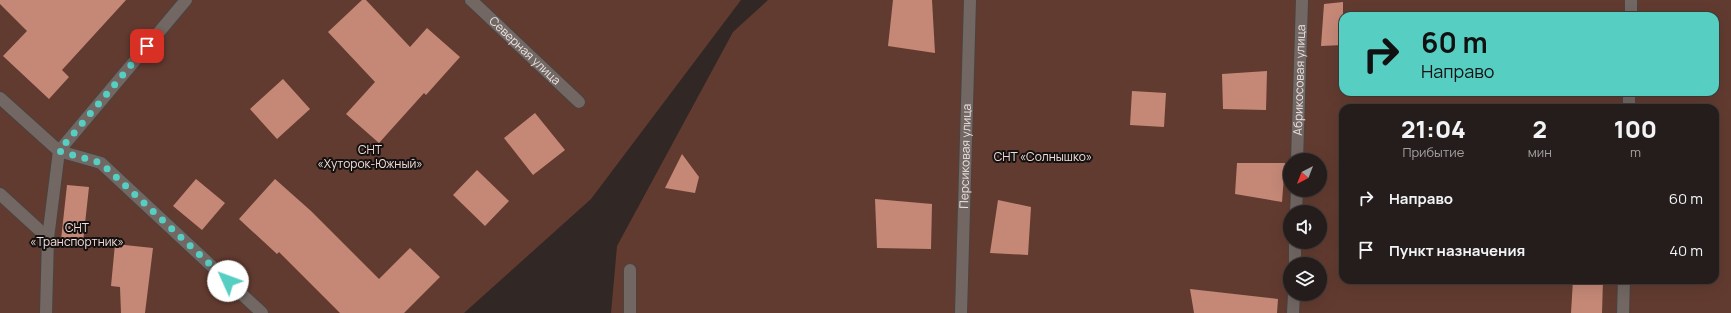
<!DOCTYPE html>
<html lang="ru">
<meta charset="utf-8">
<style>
body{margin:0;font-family:Manrope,sans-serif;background:#2d2624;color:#f1f3f6;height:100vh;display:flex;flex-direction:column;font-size:15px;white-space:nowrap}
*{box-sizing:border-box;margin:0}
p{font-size:13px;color:#a3a2a3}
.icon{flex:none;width:22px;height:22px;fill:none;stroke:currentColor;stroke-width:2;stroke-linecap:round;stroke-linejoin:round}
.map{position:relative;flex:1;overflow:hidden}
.panel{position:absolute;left:1339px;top:104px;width:380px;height:180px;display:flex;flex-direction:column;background:#251d1b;border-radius:12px;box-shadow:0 4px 16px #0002,0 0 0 1px #423b3a}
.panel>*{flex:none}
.guide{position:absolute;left:1339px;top:12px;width:380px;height:84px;border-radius:12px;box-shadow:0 4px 16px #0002,0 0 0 1px #423b3a;background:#57cec2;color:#111;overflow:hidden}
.needle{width:26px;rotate:222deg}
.buttons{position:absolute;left:1283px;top:153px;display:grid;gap:8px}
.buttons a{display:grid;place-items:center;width:44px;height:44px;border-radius:50%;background:#251d1b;box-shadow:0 4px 16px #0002,0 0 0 1px #423b3a;font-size:20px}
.pin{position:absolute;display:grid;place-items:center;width:34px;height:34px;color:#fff;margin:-17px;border-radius:8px;box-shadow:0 2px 6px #0006}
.me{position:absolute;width:44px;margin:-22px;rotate:313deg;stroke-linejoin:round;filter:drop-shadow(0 0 3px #0008)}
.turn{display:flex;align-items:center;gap:14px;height:84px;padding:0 16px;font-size:18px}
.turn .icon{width:52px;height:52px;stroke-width:2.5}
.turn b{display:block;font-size:28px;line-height:34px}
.eta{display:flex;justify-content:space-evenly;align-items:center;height:68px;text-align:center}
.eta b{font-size:24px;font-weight:800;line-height:28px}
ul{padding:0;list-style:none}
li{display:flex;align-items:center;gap:12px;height:52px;padding:0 16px}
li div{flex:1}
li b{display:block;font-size:15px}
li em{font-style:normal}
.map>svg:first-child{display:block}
</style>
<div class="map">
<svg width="1731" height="313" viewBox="0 0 1731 313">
<rect width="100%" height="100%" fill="#312724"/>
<path fill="#623b30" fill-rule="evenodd" d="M0,0h741l-150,199 -127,114h-464z
M768,0h963v313h-1120l6,-67 116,-214zM1343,16h372v76h-372zM1343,108h372v172h-372zM1290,160h30v30h-30zM1290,212h30v30h-30zM1290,264h30v30h-30z"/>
<path fill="#c58877" d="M0,0h126l-64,70 7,7 -20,22 -46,-43 24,-25 -27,-27z
M362,0h4l44,47 17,-19 33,29 -34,38 -2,-2 -45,50 -33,-29 29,-32 -47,-50z
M893,0h39l3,53 -47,-7z
M1343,2v43l-22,1 3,-42z
M1267,71l-1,39 -43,-1 -1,-35z
M283,79l27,30 -33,30 -27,-30z
M1132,91l34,2 -2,34 -34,-2z
M535,113l30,37 -32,25 -29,-37z
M682,154l17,23 -4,16 -30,-5z
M1237,163h48l-3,39 -47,-8z
M477,170l32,31 -24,25 -32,-31z
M196,179l29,24 -23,27 -29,-24z
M275,179l36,32 68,68 31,-31 30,29 -36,36h-64l-61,-61 -2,2 -38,-35z
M67,185l22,2 -6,55 -22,-2z
M875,199l57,5 -1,45 -54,-1z
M998,200l33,7 -3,48 -38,-2z
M115,244l38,4 -8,65h-24l-1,-26 -9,-1z
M1573,280h30l-1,33h-31z
M1190,289l88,10 -1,14h-83z"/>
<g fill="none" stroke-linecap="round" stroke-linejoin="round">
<g stroke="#4a4340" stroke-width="14">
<path id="service" d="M59,151l127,-151"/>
</g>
<g stroke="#4a4340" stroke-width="14">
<g id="minor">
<path id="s1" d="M471,0l108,102"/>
<path d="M1631,16v-16"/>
<path d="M0,98l59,53 42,12 161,150"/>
<path d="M1629,108v-16"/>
<path id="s2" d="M1297,160l5,-160"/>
<path d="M0,194l48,44"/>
<path d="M1296,212l1,-22"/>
<path d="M1295,264v-22"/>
<path d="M46,313l2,-75 11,-87"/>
<path d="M630,313v-43"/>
<path id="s3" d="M961,313l9,-313"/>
<path d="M1293,313l1,-19"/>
<path d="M1623,313l1,-33"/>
</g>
</g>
<use href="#service" stroke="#726763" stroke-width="12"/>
<use href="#minor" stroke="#726763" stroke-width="12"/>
</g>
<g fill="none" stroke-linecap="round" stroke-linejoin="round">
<path stroke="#57cec2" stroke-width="7" stroke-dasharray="0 12.6" d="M147,46l-88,105 42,12 127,118"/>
</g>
<g text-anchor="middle" stroke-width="4" stroke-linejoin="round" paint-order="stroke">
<g font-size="12" fill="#eae3e2" stroke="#151110">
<text dy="4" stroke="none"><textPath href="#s1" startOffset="74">Северная улица</textPath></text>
<text dy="4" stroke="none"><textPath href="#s2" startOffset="80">Абрикосовая улица</textPath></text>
<text dy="4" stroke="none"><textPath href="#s3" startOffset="157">Персиковая улица</textPath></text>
</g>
<g font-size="12" fill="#f2dfda" stroke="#151110">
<text x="370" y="154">СНТ<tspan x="370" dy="14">«Хуторок-Южный»</tspan></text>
<text x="1043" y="161">СНТ «Солнышко»</text>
<text x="77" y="232">СНТ<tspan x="77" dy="14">«Транспортник»</tspan></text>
</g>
</g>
</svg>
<div class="buttons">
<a><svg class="needle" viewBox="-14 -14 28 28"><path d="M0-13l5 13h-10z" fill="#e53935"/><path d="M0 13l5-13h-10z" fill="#a3a2a3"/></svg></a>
<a><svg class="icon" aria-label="sound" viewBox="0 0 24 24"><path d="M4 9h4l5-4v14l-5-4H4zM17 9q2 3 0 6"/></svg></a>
<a><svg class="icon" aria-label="layers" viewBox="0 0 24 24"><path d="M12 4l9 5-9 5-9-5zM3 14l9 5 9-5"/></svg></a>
</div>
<div class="pin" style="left:147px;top:46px;background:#d93025"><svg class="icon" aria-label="arrive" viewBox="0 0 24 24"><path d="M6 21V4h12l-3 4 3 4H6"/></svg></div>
<svg class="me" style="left:228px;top:281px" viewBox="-20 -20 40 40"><circle r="19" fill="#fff"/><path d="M0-13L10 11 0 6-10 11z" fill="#57cec2"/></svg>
<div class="guide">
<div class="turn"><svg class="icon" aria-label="right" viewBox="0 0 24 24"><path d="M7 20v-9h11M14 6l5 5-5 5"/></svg><div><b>60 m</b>Направо</div></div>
</div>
<section class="panel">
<div class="eta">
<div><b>21:04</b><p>Прибытие</p></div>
<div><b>2</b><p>мин</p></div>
<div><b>100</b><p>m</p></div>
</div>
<ul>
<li><svg class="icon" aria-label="right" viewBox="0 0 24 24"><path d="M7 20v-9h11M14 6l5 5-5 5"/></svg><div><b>Направо</b></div><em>60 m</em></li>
<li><svg class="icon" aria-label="arrive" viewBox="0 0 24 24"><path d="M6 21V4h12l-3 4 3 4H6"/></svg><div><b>Пункт назначения</b></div><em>40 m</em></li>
</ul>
</section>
</div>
